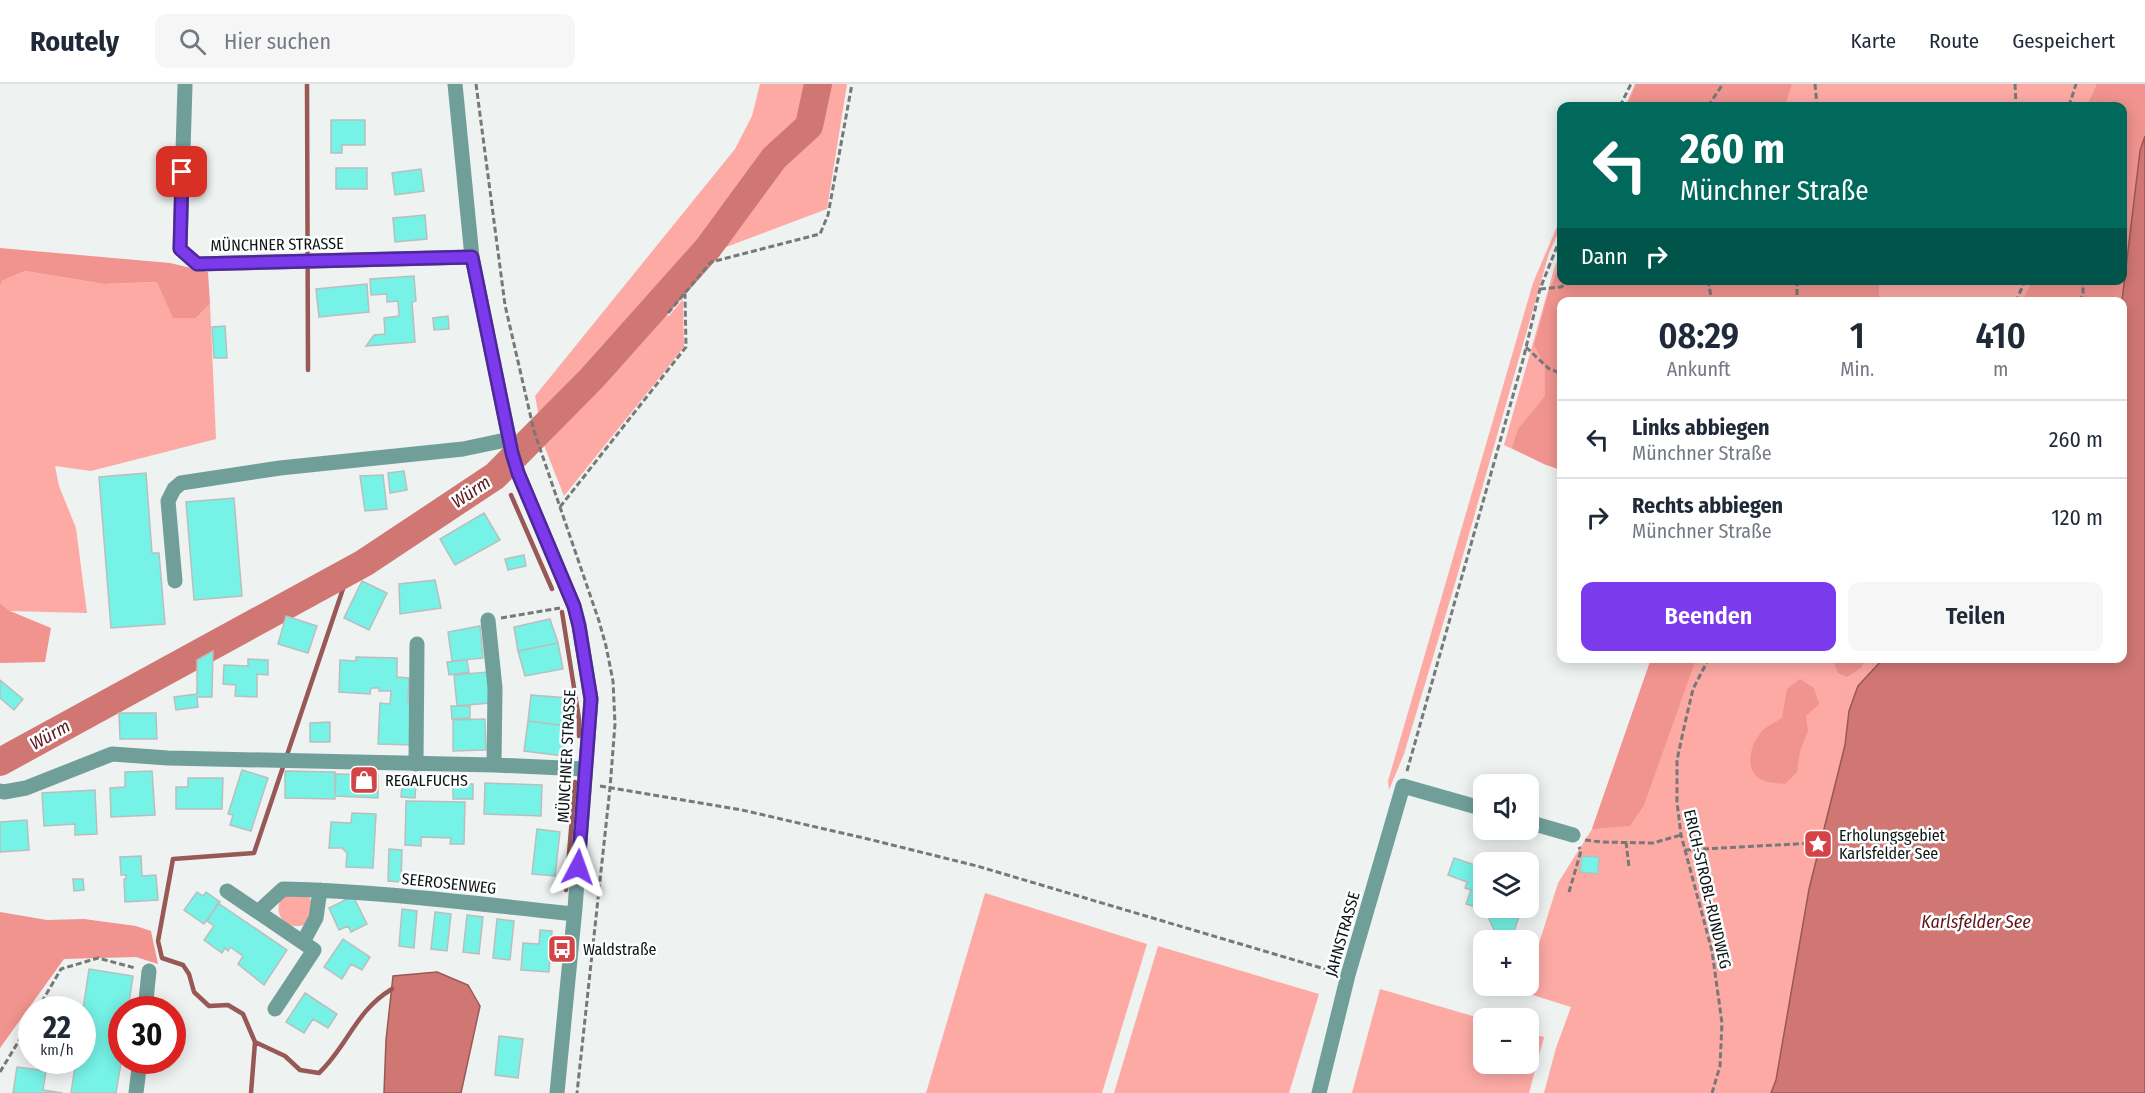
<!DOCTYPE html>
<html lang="de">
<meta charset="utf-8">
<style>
body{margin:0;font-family:"Fira Sans Condensed",sans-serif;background:#f6f6f7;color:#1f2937;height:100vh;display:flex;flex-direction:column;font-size:22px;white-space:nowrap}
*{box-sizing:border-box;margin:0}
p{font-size:20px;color:#747a83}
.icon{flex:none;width:33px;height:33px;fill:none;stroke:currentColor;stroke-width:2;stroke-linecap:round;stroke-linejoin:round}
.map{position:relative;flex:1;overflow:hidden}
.drawer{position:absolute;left:1557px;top:213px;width:570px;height:366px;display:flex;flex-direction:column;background:#fff;border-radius:12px;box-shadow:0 3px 15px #0003}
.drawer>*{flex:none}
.guide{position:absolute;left:1557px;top:18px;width:570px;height:183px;border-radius:12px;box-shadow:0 3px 15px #0003;background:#00695c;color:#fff;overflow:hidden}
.tools{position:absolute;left:1473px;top:690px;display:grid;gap:12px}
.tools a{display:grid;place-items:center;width:66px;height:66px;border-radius:12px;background:#fff;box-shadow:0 3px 15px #0003;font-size:30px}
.speed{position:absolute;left:18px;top:912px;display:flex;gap:12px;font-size:30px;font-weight:700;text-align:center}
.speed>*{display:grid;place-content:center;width:78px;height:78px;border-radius:50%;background:#fff;box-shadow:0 3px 15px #0003;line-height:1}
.speed small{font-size:15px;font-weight:400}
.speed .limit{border:9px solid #d22;background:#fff;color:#111}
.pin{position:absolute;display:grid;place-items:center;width:51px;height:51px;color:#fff;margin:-26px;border-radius:12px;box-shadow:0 3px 9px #0006}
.me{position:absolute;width:66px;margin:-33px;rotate:4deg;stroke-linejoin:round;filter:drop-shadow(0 0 4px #0008)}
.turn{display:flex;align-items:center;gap:21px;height:126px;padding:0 24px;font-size:27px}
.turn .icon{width:78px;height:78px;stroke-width:2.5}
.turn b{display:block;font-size:42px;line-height:51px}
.then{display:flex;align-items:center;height:57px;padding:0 24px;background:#0003;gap:12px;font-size:22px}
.eta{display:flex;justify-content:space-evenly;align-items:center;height:102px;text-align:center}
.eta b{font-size:36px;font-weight:600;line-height:42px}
.cta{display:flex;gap:12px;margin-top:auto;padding:12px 24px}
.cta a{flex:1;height:69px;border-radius:12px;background:#7c3aed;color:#fff;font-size:24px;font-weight:600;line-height:69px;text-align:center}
.cta a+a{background:#f6f6f7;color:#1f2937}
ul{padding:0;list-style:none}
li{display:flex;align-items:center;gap:18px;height:78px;padding:0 24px;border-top:2px solid #e0e1e3}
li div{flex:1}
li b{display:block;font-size:22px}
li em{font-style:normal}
header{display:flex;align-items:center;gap:36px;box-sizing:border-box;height:84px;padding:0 30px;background:#fff;border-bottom:2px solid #e0e1e3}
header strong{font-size:28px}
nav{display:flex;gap:33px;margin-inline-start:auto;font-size:21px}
.search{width:420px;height:54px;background:#f6f6f7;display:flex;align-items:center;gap:15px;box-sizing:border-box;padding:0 21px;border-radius:12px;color:#747a83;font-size:22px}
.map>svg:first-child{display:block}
</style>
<header>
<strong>Routely</strong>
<div class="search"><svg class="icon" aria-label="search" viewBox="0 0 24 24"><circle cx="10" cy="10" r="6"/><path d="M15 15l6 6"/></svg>Hier suchen</div>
<nav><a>Karte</a><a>Route</a><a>Gespeichert</a></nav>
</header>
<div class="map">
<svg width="2145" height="1009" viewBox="0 0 2145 1009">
<rect width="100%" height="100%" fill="#eef2f1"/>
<path fill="#fdaaa5" d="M760,0h87l-20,125 -101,38 -17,12 -46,54 6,3 14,-17 1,48 -120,149 -19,-48 -10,-52 200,-247 17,-33z
M1635,0h510v1009h-601l12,-45 15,-41 -48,-15 2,-6h3l1,-11 29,-92 34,-54 59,-170 471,-1v-356h-560l-1,168 -17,-6 -40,-19 50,-176 7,-18 1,29h560v-174h-497z
M1561,133v10l-12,26 -95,334 -50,167 -15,36 -1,-9 145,-498z
M25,187l79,13 53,-2 39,36 14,-14 6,135 -125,32 -36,-5 4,20 17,42 11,85 -77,-2 -10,-8v-316l2,-6z
M985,809l162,51 -45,149h-176z
M305,810l5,4 4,11 -8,15c-19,9 -36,-11 -23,-28z
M1158,862l161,48 -30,99h-175z
M1380,905l103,30 1,45h44l1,-31 15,4 -15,56h-177z"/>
<path fill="#f1948f" d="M1636,0h156l-7,22h-158z
M2097,0h48v52l-5,15 -18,150 -100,1 10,-21 90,-1v-174h-35z
M0,164l170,15 38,9 2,32 -14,14h-23l-16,-36 -53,2 -79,-13 -23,10 -2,6z
M1561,178l1,18 317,1v15l13,5 -330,1 -1,168 -17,-6 -32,-16 6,-19 27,-33v-30l-11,-21 15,-54z
M0,519l10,8 41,17 -6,34 -45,1z
M1651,575h45l-52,146 -14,21 -38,3z
M1832,575v-1l32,1 -2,8 -15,10 -9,-4z
M1800,595l14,9 5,16 -13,12 2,15 -8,20 -3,21 -12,12c-6,-1 -17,-1 -23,-4 -19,-9 -12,-36 0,-49 5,-5 14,-9 20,-13l5,-29z
M0,828l47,8 37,-1 52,7 15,5 7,33 -22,-7 -72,2 -64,89z"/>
<path fill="#d17773" stroke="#985956" stroke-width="1.5" d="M2145,52v957h-374l5,-13 33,-191 36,-144 4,-34 9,-25 25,-27 239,-1v-357l18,-150z
M437,888l31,13 12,21 -19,87h-77l2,-53 7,-64z"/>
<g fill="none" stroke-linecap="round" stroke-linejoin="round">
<path stroke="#985956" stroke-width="4.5" d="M307,0l1,286
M505,382l1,8
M511,411l41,94
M562,528l17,107v17
M566,806l9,-108
M255,958l30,14 15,14 19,3c29,-27 36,-62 73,-84
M251,1009l4,-51 -12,-28 -15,-9 -19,1 -15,-14 -5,-18 -6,-9 -21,-7 -4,-17 15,-82 81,-6 95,-282"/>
<path stroke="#d17773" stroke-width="28" d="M0,678l364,-199 131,-87 97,-98 116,-130 66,-90 35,-32 9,-42"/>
</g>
<path fill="#76f2e6" stroke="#babebe" stroke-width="1.5" d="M331,36h34v25h-23v8h-11z
M336,84h31v21h-31z
M421,85l3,22 -29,4 -3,-22z
M425,131l2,24 -32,3 -2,-24z
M414,192l2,25 -4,1 3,40 -49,4 8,-11 11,-1 -1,-16 15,-2 -1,-15 -11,1v-8l-16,1 -1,-16z
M367,200l2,28 -50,5 -3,-28z
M448,232l1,13 -15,1 -1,-12z
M225,242l2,32h-13l-2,-31z
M404,387l3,19 -17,3 -2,-20z
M146,389l6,80h7l6,71 -54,4 -12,-151z
M383,391l4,34 -22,2 -5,-35z
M234,414l8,98 -48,4 -8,-98z
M484,429l16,27 -45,25 -15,-26z
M524,471l2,11 -18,4 -3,-11z
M435,496l6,28 -41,6 -1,-30z
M362,497l25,12 -18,37 -25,-12z
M286,532l31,10 -9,27 -30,-9z
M550,535l8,24 -40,8 -4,-24z
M480,542l3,32 -31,3 -4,-29z
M558,559l5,26 -38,7 -7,-25z
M213,567l-1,46h-15l1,10 -22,3 -2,-13 23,-3v-34z
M356,573l41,1v19l12,1 -1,24h5l-1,43 -34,-1 2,-41 10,1 1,-13h-12v-3h-8l-1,6 -31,-2 1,-32 16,1z
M248,575l20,1v15l-11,-1v23l-22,-1 1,-11 -13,-1 1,-19 24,1z
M467,576l2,12 -20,3 -2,-13z
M488,588l2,31 -33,3 -3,-31z
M0,596l23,19 -9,11 -14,-12z
M531,611l38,3 -2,28 -39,-5z
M451,622h19v12l-18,1z
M119,629h37l1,26h-37z
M485,635l1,31 -33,1v-31z
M528,637l39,5 -4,30 -39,-5z
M330,638v20h-20v-19z
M242,686l26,8 -17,53 -21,-6 3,-10 -5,-1z
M152,687l3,44 -44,2 -1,-29 15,-1v-15z
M285,687l50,1v27l-50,-1z
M336,690l42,1v23l-43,-2z
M188,694h35l-1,31h-46v-22h12z
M402,699l14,1 -1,14 -14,-1z
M485,699l57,2 -1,31 -57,-2z
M453,700h20v15h-20z
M95,706l2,44 -22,1v-11l-31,2 -2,-33z
M406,717l59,1 -1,42h-14l1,-6 -30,-1v9l-16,-1z
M352,729l24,1 -3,54 -27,-1 1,-14 -5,-5h-13l2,-26 20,1z
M27,736l2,30 -29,2v-30z
M537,745l23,3 -5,44 -23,-2z
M389,765l13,1 -1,32 -13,-1z
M141,772l1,20 14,-1 2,25 -33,2 -1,-23h2v-4h-5l-1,-18z
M1582,772l17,1 -1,17 -18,-2z
M1454,774l30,10v40h38l-11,32h-20l3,-10 -9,-20 -19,-6 5,-14 -6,-2 2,-6 -19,-7z
M73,795h10l1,11 -10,1z
M197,808l6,4 3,-4 14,10 -16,22 -20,-14z
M353,812l14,28 -16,8 -3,-6 -9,4 -10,-22z
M218,819l69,47 -23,35 -26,-21 5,-8 -13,-9 -2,4 -3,-3 -3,5 -18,-13 10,-14 -7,-5z
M402,825l15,2 -3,37 -15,-2z
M435,828l16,2 -4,37 -16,-2z
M467,831l16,2 -4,37 -16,-2z
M497,835l17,2 -4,39 -17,-2z
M540,846l12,1 -3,41 -28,-2 2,-27 16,1z
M343,855l27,18 -8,13 -11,-6 -9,15 -18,-12z
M89,885l44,7 -5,34h-6v47l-6,36h-45l5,-33h6v-44z
M305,909l32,21 -9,14 -15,-9 -9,14 -18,-11z
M499,952l24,3 -5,39 -23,-3z
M17,983l29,4 -3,19 20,3h-50z"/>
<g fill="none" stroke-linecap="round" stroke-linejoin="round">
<path stroke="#767978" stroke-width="3" stroke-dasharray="6 3" stroke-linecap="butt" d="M476,0l29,221 29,126 65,190 7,25 7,35 2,43 -5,64 -33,305
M1815,0l2,22
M2015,0l1,22
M1620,22l11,-22
M1708,22l15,-22
M2069,22l7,-22
M1708,196l4,22
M1797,196v22
M1540,205l21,-2 13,-7
M2016,218l9,-22
M2080,218l3,-9v-13
M668,229l43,-51 109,-28 8,-19 24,-131
M1526,263l22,21 14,6
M560,423l126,-160 -1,-53
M501,534l59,-10
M1709,574l-16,31 -8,34 -8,37v42l4,33 31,116 10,72 -2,43 -8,27
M1407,687l116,-411 17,-71 22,-55
M600,702l142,24 126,29 109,27 358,106
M1585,756l16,2 52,1 28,-8
M1626,758l3,25
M1685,766l129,-7
M1569,808l12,-41 -2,-4
M37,926l24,-41 37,-11 37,10
M0,988l32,-53"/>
<path stroke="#709f9a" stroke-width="15" d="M455,0l17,173 40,196 6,20 56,133 5,19 12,74 -16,209 -18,185
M185,1l-5,164 17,15 275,-7
M175,497l-7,-80 6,-12 7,-6 99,-15 183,-19 47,-10
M488,536l7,68 -1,77
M416,680l1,-120
M0,707l4,1 22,-4 86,-34 56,4 326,7 91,4
M1528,738l45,13
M227,807l87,59 -39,59
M259,827l24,-22c97,2 195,15 291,25
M303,858l13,-24 4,-28
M145,926l4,-39
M136,1009l4,-33
M1319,1009l29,-118 55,-189 81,23"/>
</g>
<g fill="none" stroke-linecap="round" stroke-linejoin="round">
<g stroke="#51269a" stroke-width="15">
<path id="route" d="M182,88l-2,77 17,15 275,-7 40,196 6,20 56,133 5,20 12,73 -13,168"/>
</g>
<use href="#route" stroke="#7c3aed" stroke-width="10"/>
</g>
<defs>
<g id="shop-square" transform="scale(1.5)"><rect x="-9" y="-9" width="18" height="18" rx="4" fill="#d44447" stroke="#fcffff"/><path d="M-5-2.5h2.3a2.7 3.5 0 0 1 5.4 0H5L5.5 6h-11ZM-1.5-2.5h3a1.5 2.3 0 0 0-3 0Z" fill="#fff"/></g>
<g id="sight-square" transform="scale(1.5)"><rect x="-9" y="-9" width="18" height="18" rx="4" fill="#d44447" stroke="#fcffff"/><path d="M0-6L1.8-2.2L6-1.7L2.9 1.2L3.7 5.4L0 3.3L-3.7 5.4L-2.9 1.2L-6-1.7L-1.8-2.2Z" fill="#fff"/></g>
<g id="bus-square" transform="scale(1.5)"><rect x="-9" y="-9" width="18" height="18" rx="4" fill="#d44447" stroke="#fcffff"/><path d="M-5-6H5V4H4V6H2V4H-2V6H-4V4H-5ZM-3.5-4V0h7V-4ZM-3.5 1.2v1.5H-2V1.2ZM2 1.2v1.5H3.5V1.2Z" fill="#fff"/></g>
</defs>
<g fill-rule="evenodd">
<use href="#shop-square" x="364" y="696"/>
<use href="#sight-square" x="1818" y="760"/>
<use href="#bus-square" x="562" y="865"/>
</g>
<g text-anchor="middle" stroke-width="5" stroke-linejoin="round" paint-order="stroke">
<g font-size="16" fill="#121313" stroke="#fcffff">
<text transform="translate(277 160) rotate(-1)" y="6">MÜNCHNER STRASSE</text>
<text transform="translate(566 672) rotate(-87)" y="6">MÜNCHNER STRASSE</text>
<text transform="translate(449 799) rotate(6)" y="6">SEEROSENWEG</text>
<text transform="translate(1708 805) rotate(77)" y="6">ERICH-STROBL-RUNDWEG</text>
<text transform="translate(1342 850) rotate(-74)" y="6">JAHNSTRASSE</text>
</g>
<g font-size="16" fill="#121313" stroke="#fcffff" text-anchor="start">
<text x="385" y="702">REGALFUCHS</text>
<text x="1839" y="757">Erholungsgebiet<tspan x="1839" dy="18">Karlsfelder See</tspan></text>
<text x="583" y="871">Waldstraße</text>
</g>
<g font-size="18" font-style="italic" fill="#641217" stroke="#fcffff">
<text transform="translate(471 408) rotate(-34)" y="6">Würm</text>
<text transform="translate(50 651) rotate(-29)" y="6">Würm</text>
<text x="1976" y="844">Karlsfelder See</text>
</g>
</g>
</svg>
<div class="tools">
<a><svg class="icon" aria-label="sound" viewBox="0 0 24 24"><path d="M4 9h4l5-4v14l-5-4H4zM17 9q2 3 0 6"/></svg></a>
<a><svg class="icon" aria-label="layers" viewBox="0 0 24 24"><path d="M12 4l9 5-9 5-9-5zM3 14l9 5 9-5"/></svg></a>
<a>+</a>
<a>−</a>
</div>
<div class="speed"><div>22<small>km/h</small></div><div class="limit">30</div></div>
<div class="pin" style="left:182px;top:88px;background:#d93025"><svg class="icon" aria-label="arrive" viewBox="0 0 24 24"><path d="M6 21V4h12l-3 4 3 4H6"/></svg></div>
<svg class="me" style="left:578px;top:783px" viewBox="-20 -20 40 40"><path d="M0-17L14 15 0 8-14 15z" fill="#7c3aed" stroke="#fff" stroke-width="4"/></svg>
<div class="guide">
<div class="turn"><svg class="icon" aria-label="left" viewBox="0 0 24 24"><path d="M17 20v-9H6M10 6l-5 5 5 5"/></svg><div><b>260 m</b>Münchner Straße</div></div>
<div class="then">Dann<svg class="icon" aria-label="right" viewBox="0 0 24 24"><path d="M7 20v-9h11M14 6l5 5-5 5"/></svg></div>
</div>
<section class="drawer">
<div class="eta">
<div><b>08:29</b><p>Ankunft</p></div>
<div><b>1</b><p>Min.</p></div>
<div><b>410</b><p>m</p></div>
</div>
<ul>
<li><svg class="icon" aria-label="left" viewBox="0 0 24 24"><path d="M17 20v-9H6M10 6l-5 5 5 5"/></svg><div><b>Links abbiegen</b><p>Münchner Straße</p></div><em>260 m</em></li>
<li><svg class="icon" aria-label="right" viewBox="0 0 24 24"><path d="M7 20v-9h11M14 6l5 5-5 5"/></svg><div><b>Rechts abbiegen</b><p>Münchner Straße</p></div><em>120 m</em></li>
</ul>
<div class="cta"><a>Beenden</a><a>Teilen</a></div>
</section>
</div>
